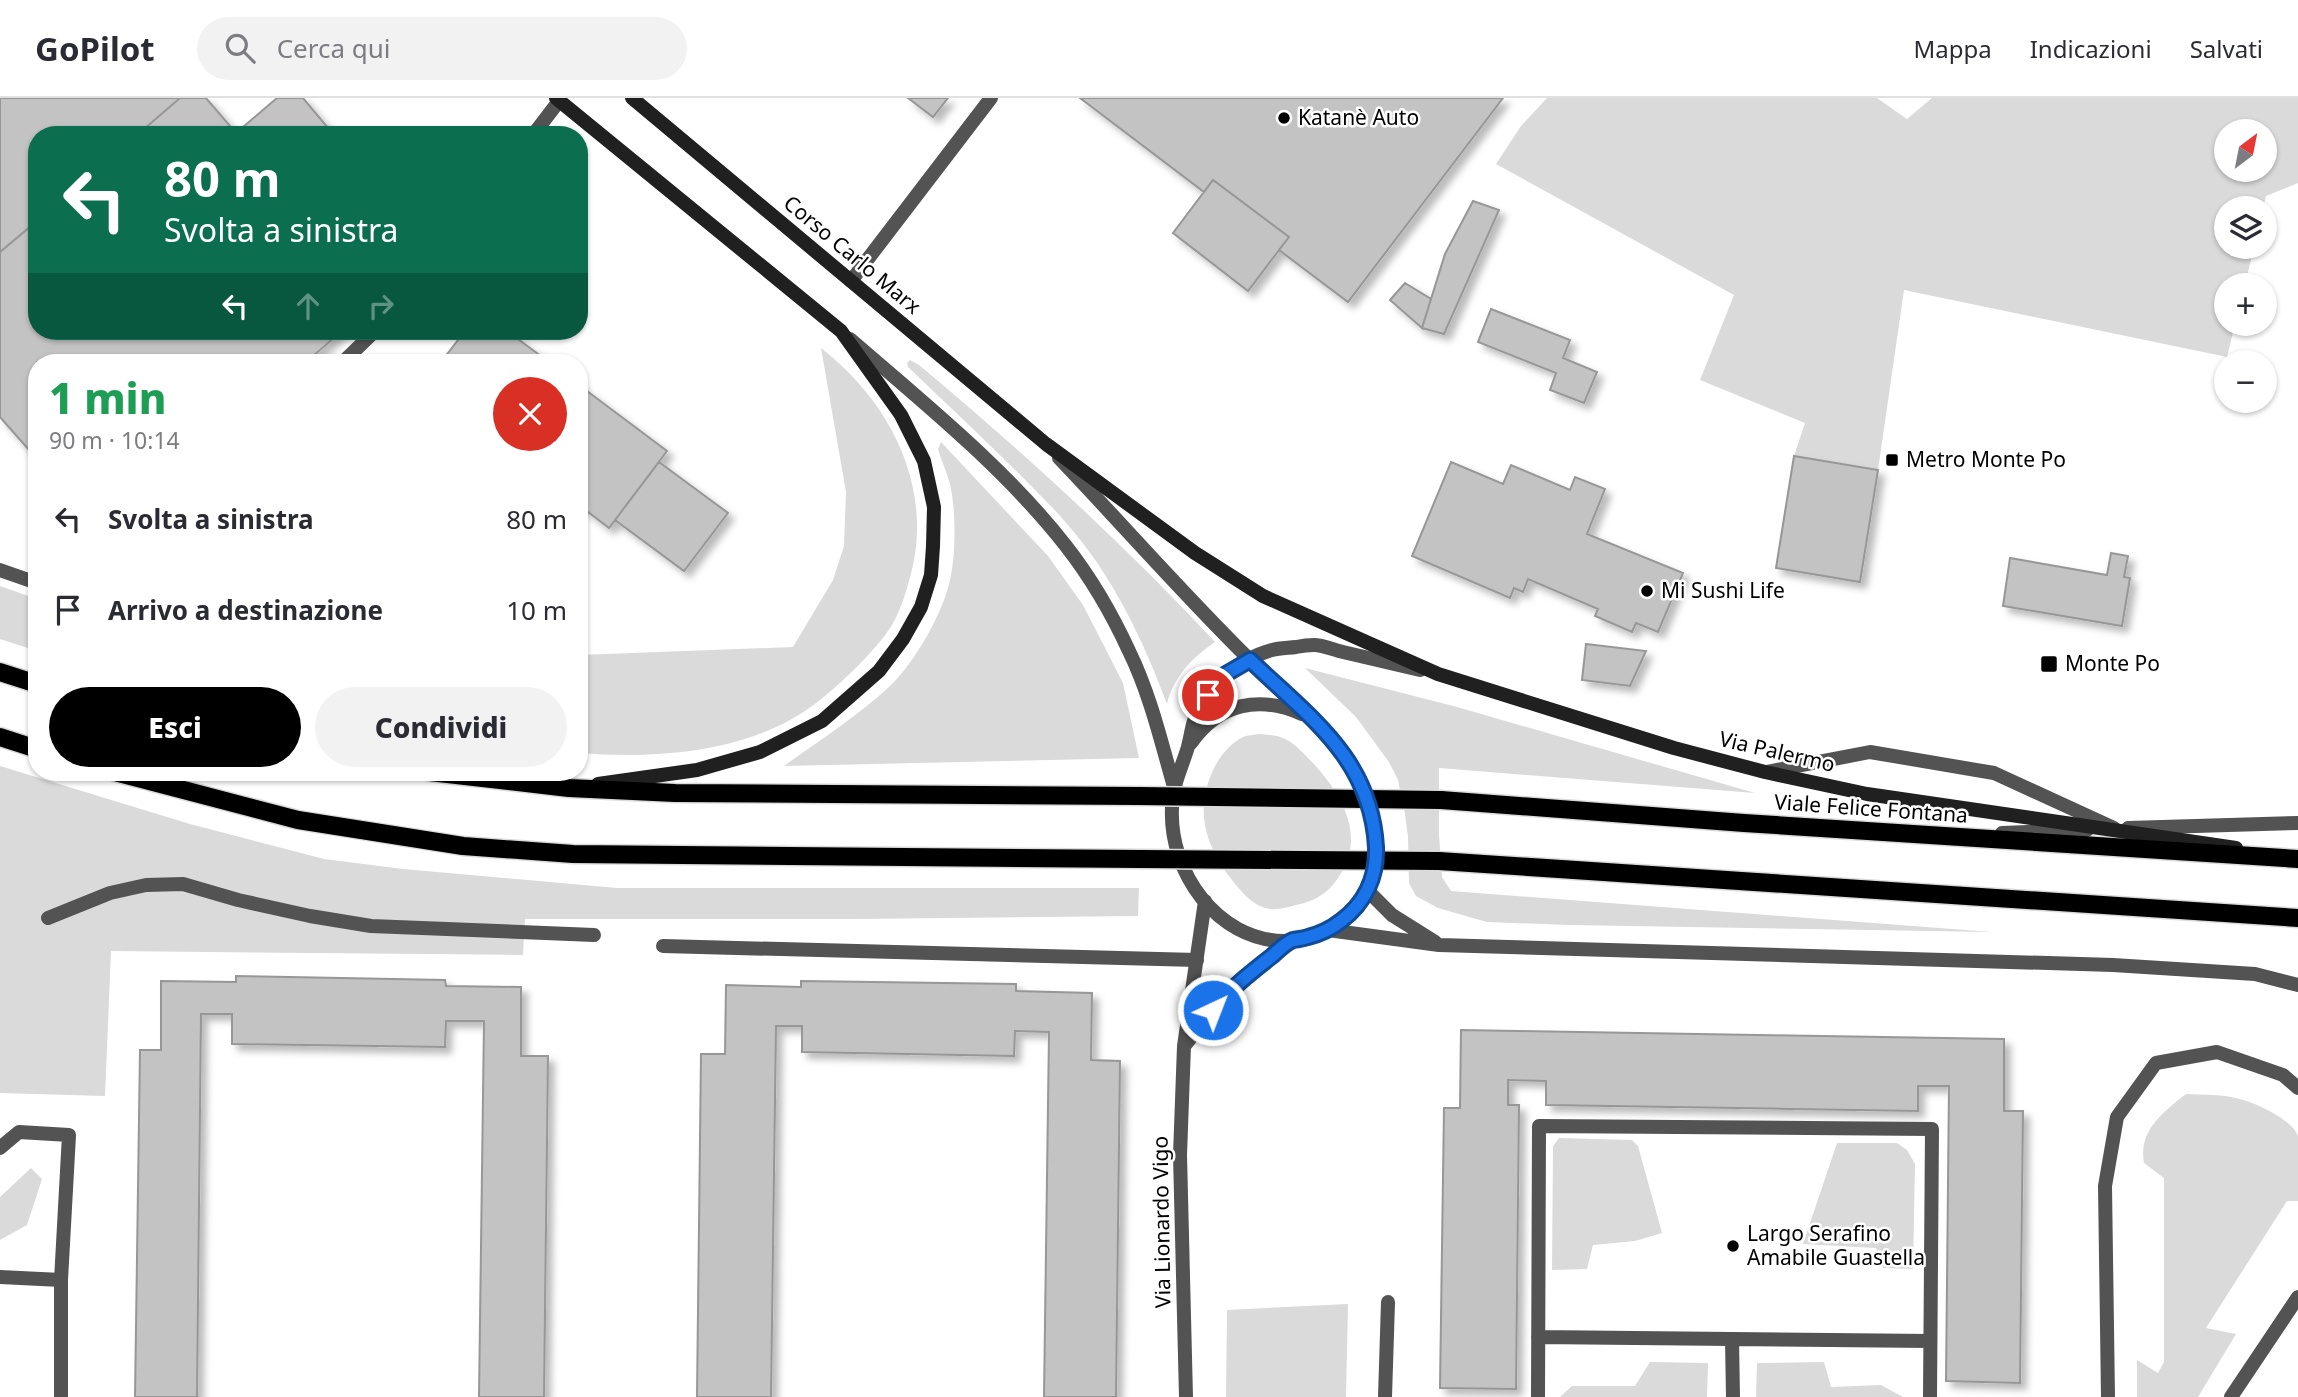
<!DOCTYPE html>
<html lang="it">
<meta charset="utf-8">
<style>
body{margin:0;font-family:"Noto Sans",sans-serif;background:#f2f2f3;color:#2b2b33;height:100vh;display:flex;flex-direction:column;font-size:26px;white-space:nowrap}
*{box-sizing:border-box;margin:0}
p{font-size:23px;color:#7c7c81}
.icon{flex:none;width:38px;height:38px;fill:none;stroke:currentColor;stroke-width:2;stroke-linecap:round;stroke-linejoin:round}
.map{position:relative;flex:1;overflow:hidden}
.panel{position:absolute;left:28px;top:256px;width:560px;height:427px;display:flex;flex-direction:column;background:#fff;border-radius:28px;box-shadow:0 2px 5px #0004}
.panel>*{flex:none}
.guide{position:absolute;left:28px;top:28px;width:560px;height:214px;border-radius:28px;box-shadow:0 2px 5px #0004;background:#0b6e4f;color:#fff;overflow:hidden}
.needle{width:46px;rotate:32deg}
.controls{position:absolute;left:2214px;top:21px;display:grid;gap:14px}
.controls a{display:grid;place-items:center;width:63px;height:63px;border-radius:50%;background:#fff;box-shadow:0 2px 5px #0004;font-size:35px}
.pin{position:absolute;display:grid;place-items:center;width:60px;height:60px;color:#fff;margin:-30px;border:4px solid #fff;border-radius:50%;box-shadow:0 2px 7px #0007}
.me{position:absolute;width:77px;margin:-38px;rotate:43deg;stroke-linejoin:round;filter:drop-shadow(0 0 5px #0008)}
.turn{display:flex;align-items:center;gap:24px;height:147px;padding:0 21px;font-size:32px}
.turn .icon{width:91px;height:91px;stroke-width:2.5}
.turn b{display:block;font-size:49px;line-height:60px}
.lanes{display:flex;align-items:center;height:66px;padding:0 21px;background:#0003;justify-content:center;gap:35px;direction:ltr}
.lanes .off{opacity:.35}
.round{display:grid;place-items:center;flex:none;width:74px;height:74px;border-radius:37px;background:#f2f2f3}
.headline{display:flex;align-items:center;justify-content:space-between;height:119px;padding:0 21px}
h1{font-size:42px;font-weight:800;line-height:52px;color:#1e9e55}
.action{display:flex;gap:14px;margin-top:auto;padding:14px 21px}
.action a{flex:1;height:80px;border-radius:42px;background:#000;color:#fff;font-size:28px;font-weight:800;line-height:80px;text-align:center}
.action a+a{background:#f2f2f3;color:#2b2b33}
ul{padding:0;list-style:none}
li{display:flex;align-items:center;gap:21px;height:91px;padding:0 21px}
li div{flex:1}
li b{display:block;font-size:26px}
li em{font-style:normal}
header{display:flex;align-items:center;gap:42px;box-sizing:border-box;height:98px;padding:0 35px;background:#fff;border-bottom:2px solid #e1e1e2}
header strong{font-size:33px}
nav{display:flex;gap:38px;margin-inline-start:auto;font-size:24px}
.search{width:490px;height:63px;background:#f2f2f3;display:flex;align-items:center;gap:18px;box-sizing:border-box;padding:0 24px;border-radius:38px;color:#7c7c81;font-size:26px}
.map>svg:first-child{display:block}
</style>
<header>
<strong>GoPilot</strong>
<div class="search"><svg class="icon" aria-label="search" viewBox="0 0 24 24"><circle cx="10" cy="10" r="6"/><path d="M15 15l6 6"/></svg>Cerca qui</div>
<nav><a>Mappa</a><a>Indicazioni</a><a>Salvati</a></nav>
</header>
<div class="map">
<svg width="2298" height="1299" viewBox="0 0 2298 1299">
<defs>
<filter id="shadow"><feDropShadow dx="6" dy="6" stdDeviation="3.5" flood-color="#0004"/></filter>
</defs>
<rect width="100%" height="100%" fill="#fff"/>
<path fill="#dadada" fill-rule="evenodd" d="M1547,0h330l30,21 25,-21h366v85l-32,13 -3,12h-37v39h28l-9,38h-19v39h9l-8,33 -323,-67 -26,180 -84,-14 11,-33 -105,-43 34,-85 -238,-131 25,-38zM2226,33h38v39h-38z
M821,250c71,55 115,143 88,233 -4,15 -9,30 -17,44 -16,26 -61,69 -87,86 -63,42 -152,48 -226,42v-98l214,-8 40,-67 11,-34 2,-54z
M910,262l9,5c104,87 204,178 296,277 -23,16 -41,34 -48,62 -24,-64 -54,-128 -100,-180 -9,-11 -19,-21 -29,-31 -42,-43 -86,-84 -130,-126l-1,-4z
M941,344l107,114 35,49 40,78 16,75 -355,8c36,-26 74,-50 106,-80 25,-24 53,-73 60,-106 6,-26 6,-70 0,-96 -3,-12 -9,-24 -12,-35z
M0,488l37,13v52l-37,-12z
M1305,570l152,39 298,86 -316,-25v67l3,42 9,14 541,41 -423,-7 -82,-3 -49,-14 -22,-12 -7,-13 -1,-46 -3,-23 -7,-34 -9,-18 -33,-45z
M1259,636c9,1 18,1 26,5 11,5 20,16 28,24 24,26 49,64 33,100 -10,24 -25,37 -50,42 -8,2 -17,5 -26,4 -14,-2 -25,-13 -34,-24 -14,-17 -27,-37 -31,-60 -6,-31 9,-73 38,-88 5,-2 11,-2 16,-3z
M0,668l190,58 134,35 79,10 214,19h522l-1,28 -280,3h-333l-2,36 -412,-4 -6,145 -105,-3z
M2186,996c17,1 37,0 54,5 15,4 52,20 58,37 0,9 0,52 0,65h-11l-81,127 30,6 -38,63h-61v-37l21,13 6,-11v-184l-20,-15c-6,-32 19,-51 42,-69z
M1559,1040l73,2 6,6 24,87 -27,8 -42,4 -6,24 -35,1 1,-124z
M1837,1045h60l10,7 8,14 -2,105 -30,-1 -7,-20 -73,-4z
M31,1070l11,11 -15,46 -27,15v-43z
M1348,1206l-2,93h-120l1,-87z
M1650,1264l58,1 -1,34h-147l12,-11h63z
M1824,1264l7,25 50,-2 22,12h-147l1,-34z"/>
<path fill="#c3c3c3" stroke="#979797" stroke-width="2" filter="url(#shadow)" d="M0,0h180l-43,37h-100v86l-37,31z
M180,0h26l30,35 41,-35h26l31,37h-197z
M908,0h40l-15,19z
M1080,0h423l-155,204 -69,-52 10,-13 -76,-57 -9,12z
M1213,82l76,57 -41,54 -75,-58z
M1473,103l26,9 -55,124 -22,-6 23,-74z
M37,123v110h305l-36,31h-269v97l-37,-42v-165z
M1405,185l26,16 -9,29 -32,-28z
M1491,211l79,31 -7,18 34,14 -13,31 -34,-13 6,-17 -78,-31z
M465,233h42l42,31h-108z
M579,287l88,66 -58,77 -30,-23z
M1794,358l84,14 -18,112 -84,-14z
M659,364l69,51 -44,58 -69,-51z
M1451,364l52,22 8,-19 59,25 5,-13 30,12 -18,45 96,39 -25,59 -22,-9 -4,9 -37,-16 3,-7 -70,-30 -5,13 -9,-4 -4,10 -98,-42z
M2111,455l17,3 -4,21 6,1 -8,48 -119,-20 7,-48 97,17z
M1586,546l60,7 -16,35 -48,-6z
M236,878l209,4 1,6 75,1v69h27l-4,341h-65l5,-376h-38l-1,26 -213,-3v-30h-31l-4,383h-62l5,-347h21v-69l75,1z
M801,883l215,3v7l76,2 -1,67 29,1 -4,336h-72l5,-365 -34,-1 -1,25 -212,-4v-26h-26l-5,371h-74l4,-343h24l1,-69 75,2z
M1461,932l543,9v72h19l-3,272 -74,-2 3,-295h-31v25l-372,-6v-24l-38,-1v25h11l-3,284 -76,-1 4,-280h16z"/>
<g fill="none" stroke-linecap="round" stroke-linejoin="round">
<g stroke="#dbdbdb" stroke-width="21">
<path id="primary" d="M0,574l37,12
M0,639l37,12
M115,674l183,48 165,26 110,8 567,5
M430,674l139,16 106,5 464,3
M1441,702l303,23 554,36
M1439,763l859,57"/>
</g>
<path stroke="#535353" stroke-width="14" d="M1766,674l104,-20 124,21 120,55
M1368,793l24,24 43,27
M48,820l62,-25 36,-8 37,-1 55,16 72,16 61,10 223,9
M1328,832l111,15 674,20 142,9 43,11
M663,848l534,14
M0,1050l19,-16 50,3 -8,145
M0,1179l61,3v117
M2108,1299l-3,-211 12,-69 39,-54 61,-11 66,23 15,13"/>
<path stroke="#535353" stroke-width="14" d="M533,37l26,-34
M851,183l140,-183
M343,264l32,-31
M0,472l37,13
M2128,730l170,-5
M2002,735l85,-3
M1538,1239l392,4
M1732,1241l1,58
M1385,1299l3,-95
M1538,1299l1,-271 393,3 -2,268"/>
<path stroke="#535353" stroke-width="14" d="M850,241c74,64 156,130 216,207 25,32 46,68 63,105 21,43 32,90 45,136
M1059,360c64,67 125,137 191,202 37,37 87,70 109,119 17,37 27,86 2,121 -17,24 -46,41 -77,41 -67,-1 -115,-69 -112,-133 0,-21 9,-39 15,-58 3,-9 4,-20 7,-29 12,-33 44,-62 78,-71 7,-2 16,-2 24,-3 5,-1 12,-2 18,-2 9,0 20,5 29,7 26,6 51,12 77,18
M1191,645c28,-40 68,-48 111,-29
M1185,947l43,-53 63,-51
M1186,1299l-6,-242 4,-109 21,-145
M2231,1299l67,-100"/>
<path stroke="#202020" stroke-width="14" d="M556,0l285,233 60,84 23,46 10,46 -1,39 -2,29 -10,32 -18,32 -24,32 -57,50 -62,31 -63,18 -99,14
M632,0l414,346 149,109 68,43 175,78 236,74 91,24 102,22 369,54"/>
<use href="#primary" stroke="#000" stroke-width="18"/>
<g stroke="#dbdbdb" stroke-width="21" stroke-linecap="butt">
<path id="primary-bridge" d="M1139,698l302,4
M1140,761l299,2"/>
</g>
<use href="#primary-bridge" stroke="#000" stroke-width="18"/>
</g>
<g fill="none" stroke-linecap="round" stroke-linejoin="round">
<g stroke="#114b97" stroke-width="18">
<path id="route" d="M1208,597l18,-21 24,-14c59,57 121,98 126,187 1,30 -11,56 -35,74 -9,7 -21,13 -33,16 -5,2 -10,2 -15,3 -8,3 -15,11 -21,16 -22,17 -42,33 -59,54"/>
</g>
<use href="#route" stroke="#1a73e8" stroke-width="12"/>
</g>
<g fill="#000" stroke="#fff" stroke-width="2.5">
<circle cx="1284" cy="20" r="7"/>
<rect x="1885" y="355" width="14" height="14" rx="3.5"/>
<circle cx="1647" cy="493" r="7"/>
<rect x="2040" y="557" width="18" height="18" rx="3.5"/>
<circle cx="1733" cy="1148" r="7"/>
</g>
<g text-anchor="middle" stroke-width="5" stroke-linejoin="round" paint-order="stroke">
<g font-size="21" fill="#000" stroke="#fff" text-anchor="start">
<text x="1298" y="27">Katanè Auto</text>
<text x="1906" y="369">Metro Monte Po</text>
<text x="1661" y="500">Mi Sushi Life</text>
<text x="2065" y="573">Monte Po</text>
<text x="1747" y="1143">Largo Serafino<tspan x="1747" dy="24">Amabile Guastella</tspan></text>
</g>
<g font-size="21" fill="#000" stroke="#fff">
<text transform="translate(852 157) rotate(40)" y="7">Corso Carlo Marx</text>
<text transform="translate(1777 654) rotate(13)" y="7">Via Palermo</text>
<text transform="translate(1871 711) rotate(4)" y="7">Viale Felice Fontana</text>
<text transform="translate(1162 1124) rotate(-91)" y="7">Via Lionardo Vigo</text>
</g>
</g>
</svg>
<div class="controls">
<a><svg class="needle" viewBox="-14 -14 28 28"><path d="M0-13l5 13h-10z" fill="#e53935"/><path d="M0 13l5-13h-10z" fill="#7c7c81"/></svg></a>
<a><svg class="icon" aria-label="layers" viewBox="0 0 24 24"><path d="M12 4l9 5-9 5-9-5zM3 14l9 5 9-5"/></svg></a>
<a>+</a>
<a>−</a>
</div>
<div class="pin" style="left:1208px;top:597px;background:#d93025"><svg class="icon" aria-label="arrive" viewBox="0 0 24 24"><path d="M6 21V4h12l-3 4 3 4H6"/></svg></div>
<svg class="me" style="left:1213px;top:912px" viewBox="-20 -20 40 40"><circle r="17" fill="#1a73e8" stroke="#fff" stroke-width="3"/><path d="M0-11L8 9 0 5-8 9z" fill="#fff"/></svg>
<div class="guide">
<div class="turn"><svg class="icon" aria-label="left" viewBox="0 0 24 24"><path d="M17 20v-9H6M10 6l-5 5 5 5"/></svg><div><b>80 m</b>Svolta a sinistra</div></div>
<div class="lanes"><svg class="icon" aria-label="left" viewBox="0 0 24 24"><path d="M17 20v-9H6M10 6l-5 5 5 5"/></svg><svg class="icon off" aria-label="ahead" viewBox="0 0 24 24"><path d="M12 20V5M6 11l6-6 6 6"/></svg><svg class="icon off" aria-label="right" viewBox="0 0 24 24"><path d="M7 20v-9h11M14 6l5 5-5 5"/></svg></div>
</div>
<section class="panel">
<div class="headline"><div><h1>1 min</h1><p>90 m · 10:14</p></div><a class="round" style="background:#d93025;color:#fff"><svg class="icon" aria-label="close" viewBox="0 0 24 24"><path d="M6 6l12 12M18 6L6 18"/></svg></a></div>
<ul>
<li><svg class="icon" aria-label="left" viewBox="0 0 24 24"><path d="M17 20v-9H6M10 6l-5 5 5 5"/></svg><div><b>Svolta a sinistra</b></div><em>80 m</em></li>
<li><svg class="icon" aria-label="arrive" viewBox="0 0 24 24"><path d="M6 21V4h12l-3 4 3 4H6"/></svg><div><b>Arrivo a destinazione</b></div><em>10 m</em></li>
</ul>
<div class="action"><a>Esci</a><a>Condividi</a></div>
</section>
</div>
